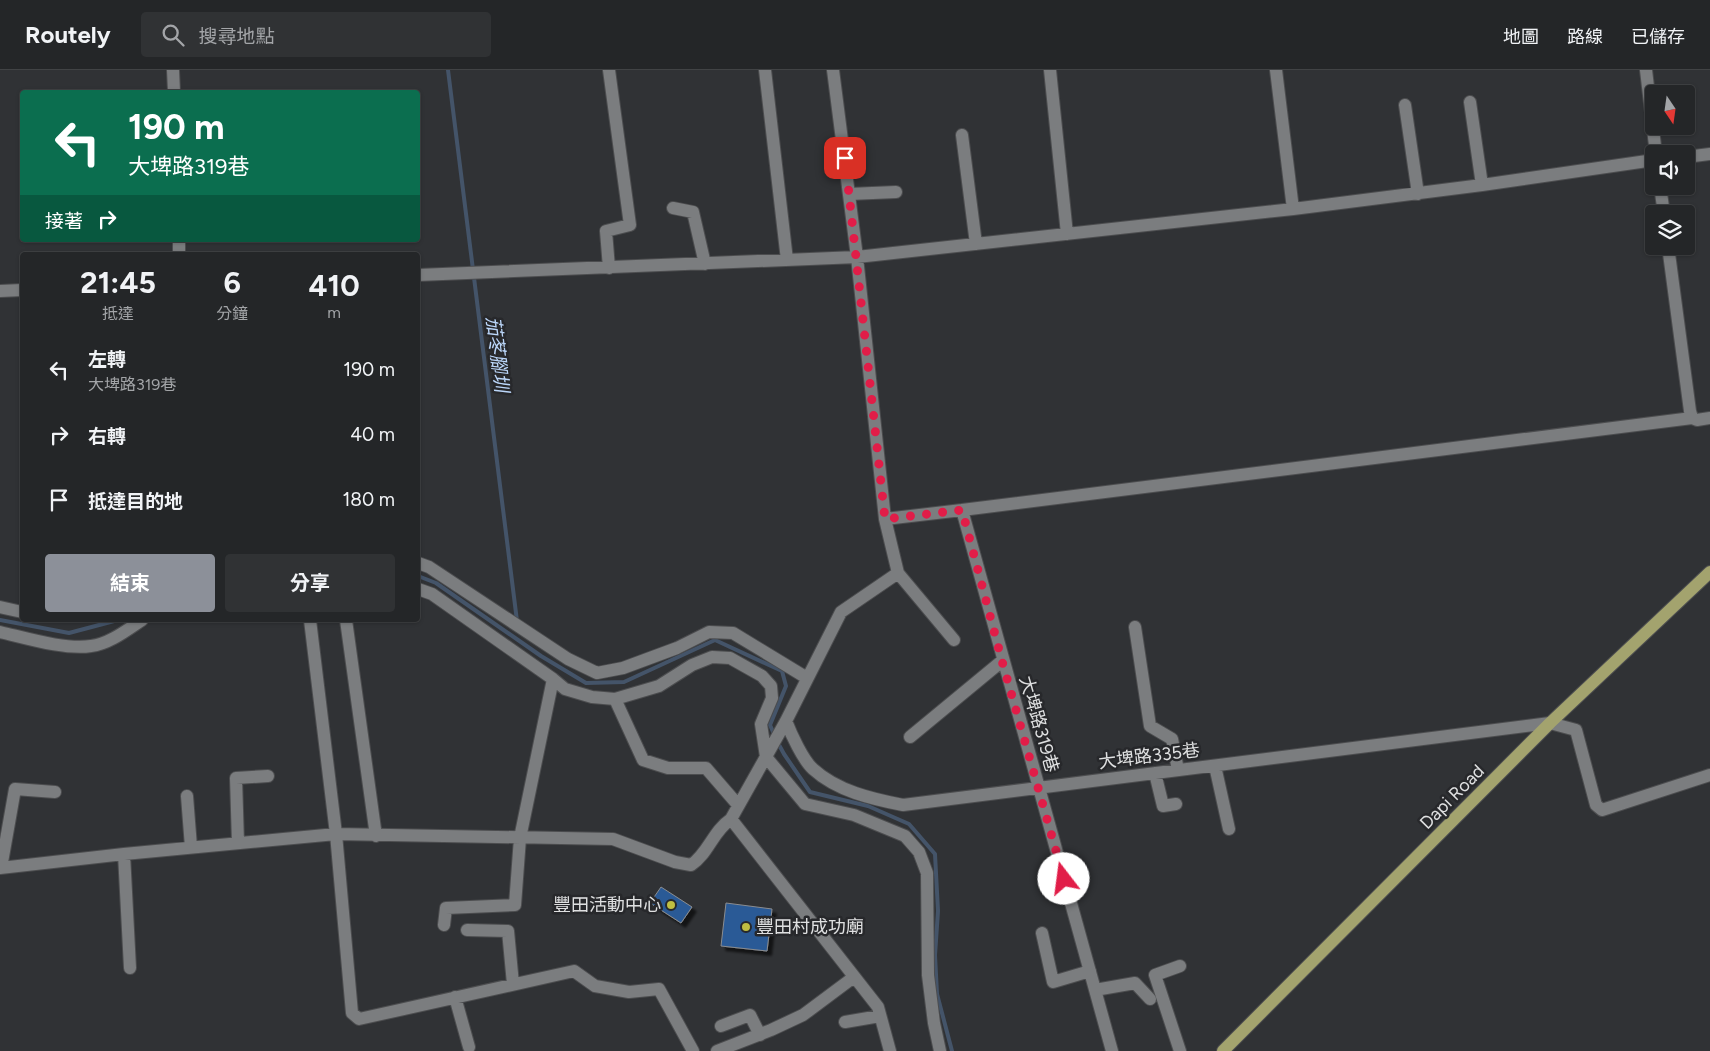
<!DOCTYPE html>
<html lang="zh-TW">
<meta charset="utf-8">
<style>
body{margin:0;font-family:Figtree,"Noto Sans TC",sans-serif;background:#303234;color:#f1f3f6;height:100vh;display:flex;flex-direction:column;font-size:19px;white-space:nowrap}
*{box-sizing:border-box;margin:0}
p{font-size:16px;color:#a3a5a8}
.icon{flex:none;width:28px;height:28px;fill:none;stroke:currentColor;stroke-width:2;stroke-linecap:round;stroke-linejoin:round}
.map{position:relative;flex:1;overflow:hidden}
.drawer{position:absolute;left:20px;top:182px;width:400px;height:370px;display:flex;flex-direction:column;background:#242628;border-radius:5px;box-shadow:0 1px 4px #0004,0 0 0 1px #414345}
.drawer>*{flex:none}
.guide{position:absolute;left:20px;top:20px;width:400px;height:152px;border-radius:5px;box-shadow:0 1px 4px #0004,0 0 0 1px #414345;background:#0b6e4f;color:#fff;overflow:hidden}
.needle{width:32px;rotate:167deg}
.buttons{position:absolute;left:1645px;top:15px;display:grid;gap:10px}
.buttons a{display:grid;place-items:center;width:50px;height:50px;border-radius:5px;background:#242628;box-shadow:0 1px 4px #0004,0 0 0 1px #414345;font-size:25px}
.pin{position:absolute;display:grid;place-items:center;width:42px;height:42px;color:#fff;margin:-21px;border-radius:10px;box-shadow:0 2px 8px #0006}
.me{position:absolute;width:55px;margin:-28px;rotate:345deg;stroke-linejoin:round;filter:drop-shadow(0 0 4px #0008)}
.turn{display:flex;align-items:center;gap:18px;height:105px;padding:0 25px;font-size:22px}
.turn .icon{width:65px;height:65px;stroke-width:2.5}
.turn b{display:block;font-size:35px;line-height:42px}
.then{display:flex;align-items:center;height:48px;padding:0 25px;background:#0003;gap:10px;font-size:19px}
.eta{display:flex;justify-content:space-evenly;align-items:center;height:85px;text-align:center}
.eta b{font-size:30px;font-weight:700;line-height:35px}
.action{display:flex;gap:10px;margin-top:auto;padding:10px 25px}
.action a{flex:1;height:58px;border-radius:5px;background:#8c9099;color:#fff;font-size:20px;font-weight:700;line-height:58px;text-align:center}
.action a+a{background:#303234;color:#f1f3f6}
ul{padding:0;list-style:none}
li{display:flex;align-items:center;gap:15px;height:65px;padding:0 25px}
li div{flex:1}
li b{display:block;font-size:19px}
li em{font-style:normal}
header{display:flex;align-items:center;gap:30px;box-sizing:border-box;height:70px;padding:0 25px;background:#242628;border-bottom:1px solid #414345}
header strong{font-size:24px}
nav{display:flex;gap:28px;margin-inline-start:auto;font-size:18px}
.search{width:350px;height:45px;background:#303234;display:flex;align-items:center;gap:12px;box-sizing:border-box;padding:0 18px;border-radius:5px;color:#a3a5a8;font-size:19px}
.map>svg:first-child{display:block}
</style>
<header>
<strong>Routely</strong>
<div class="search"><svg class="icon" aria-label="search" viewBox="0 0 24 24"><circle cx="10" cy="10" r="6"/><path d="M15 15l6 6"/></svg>搜尋地點</div>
<nav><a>地圖</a><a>路線</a><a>已儲存</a></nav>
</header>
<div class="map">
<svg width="1710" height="981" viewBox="0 0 1710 981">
<defs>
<filter id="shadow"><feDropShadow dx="4.5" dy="4.5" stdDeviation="1" flood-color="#0009"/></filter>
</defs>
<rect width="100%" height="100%" fill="#303235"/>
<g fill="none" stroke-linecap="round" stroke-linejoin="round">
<path stroke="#445469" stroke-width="4" d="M448,0l69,551
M418,506l18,7 105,73 45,27 38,-1 91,-42 67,31 4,15 -16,39 4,9
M0,550l69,13 49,-13
M778,673l6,11 26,38 58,14 41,18 26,30 3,57 -3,44 2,39 15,57"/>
</g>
<path fill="#295a96" stroke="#8b8d90" filter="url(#shadow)" d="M661,817l31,20 -11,16 -31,-20z
M726,833l46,6 -5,42 -46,-5z"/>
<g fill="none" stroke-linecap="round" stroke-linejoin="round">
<g stroke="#4c4d4f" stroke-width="14">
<path id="minor" d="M173,0l1,22
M765,0l22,190
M833,0l24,187 28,262 13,54 -57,39 -55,109 -55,98 147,188 12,44
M1050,0l17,164
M1276,0l17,139
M1646,0l10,84
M1470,32l12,83
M1405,35l13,89
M962,65l14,109
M1686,87l24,-3
M1660,116l4,28
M849,124l47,-2
M673,138l20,4 12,52
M179,170v15
M1668,176l22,165 2,7 5,2 13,-2
M609,198l-3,-37 24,-6 -21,-155
M418,205l439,-18 436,-48 189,-24 172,-25
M0,221l22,-1
M962,440l730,-92
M885,449l77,-9 150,541
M418,493l11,4 139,92 29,14 26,-5 54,-20 32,-16 24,1 74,45
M898,503l56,67
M418,519l14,5 121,85 12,10 27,8 23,2 44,-13 33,-21 20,-8 18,1 32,18 9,10 1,12 -11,26 5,33 39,47 49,11 51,21 14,16 8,21 1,102 6,48 6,28
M0,537l22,5
M310,550l26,214 16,179 7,6 215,-48 21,15 34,6 30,-3 34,62
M346,550l30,216
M1135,557l15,99 22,13 6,31
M0,562c26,6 65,18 91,14 18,-2 36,-16 51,-26
M615,629l28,61 25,8h38l32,37
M786,651c5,13 17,39 27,48 24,22 59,30 90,36l647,-82 26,7 20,75 6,5 108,-35
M910,667l92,-76
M1215,696l14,63
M1155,703l8,33 13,-2
M187,726l4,51
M238,773l-2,-65 32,-2
M124,784l6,114
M0,798l124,-14 212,-20 277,5 62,23 16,3c17,-11 22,-34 40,-46
M1,798l14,-79 40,3
M444,855l2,-17 69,-3 5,-67 33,-159
M467,860l41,1 5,53
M1042,863l11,49 37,-11
M1095,920l40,-7 15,16
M455,927l14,50
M845,952l35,-6
M721,956l29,-11 10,20
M717,981l54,-21 32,-15 51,-38
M1180,981l-25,-76 25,-9"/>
</g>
<g stroke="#4c4d4f" stroke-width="14">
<path id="major" d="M1223,981l327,-328 160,-151"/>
</g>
<use href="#minor" stroke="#7b7d7f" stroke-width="12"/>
<use href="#major" stroke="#a3a36e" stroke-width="12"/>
</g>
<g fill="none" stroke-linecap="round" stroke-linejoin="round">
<path stroke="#e11d48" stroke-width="9" stroke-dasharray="0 16.2" d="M845,88l40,361 77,-9 40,151 62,218"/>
</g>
<g fill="#bfbe42" stroke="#27282b" stroke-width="2">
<circle cx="671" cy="835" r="5"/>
<circle cx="746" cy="857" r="5"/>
</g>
<g text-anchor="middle" stroke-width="5" stroke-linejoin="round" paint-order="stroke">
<g font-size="18" fill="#dfe0e1" stroke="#27282b">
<text transform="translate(1039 654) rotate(74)" y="6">大埤路319巷</text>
<text transform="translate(1149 686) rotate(-7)" y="6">大埤路335巷</text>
<text transform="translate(1452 727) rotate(-45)" y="6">Dapi Road</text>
</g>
<g font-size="18" fill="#dfe0e1" stroke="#27282b" text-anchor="end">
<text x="661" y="841">豐田活動中心</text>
<text x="756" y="863" text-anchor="start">豐田村成功廟</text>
</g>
<g font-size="19" font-style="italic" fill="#bbd6f9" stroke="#27282b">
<text transform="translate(498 284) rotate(83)" y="7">茄苳腳圳</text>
</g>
</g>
</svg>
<div class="buttons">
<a><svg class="needle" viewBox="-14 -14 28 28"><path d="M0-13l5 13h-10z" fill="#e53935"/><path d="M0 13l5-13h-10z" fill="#a3a5a8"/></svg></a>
<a><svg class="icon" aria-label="sound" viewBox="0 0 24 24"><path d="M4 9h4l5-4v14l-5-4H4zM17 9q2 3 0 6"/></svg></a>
<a><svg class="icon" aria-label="layers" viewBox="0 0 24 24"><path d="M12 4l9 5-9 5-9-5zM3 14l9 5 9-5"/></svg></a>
</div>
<div class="pin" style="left:845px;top:88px;background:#d93025"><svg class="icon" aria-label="arrive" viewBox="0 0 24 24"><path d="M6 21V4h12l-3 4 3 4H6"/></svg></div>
<svg class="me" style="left:1064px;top:809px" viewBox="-20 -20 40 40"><circle r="19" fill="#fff"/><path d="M0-13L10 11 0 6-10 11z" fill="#e11d48"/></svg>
<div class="guide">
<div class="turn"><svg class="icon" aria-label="left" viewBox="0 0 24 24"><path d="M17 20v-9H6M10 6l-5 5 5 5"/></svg><div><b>190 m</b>大埤路319巷</div></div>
<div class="then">接著<svg class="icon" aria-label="right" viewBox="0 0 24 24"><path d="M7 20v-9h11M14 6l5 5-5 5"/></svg></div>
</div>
<section class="drawer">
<div class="eta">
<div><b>21:45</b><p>抵達</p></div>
<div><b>6</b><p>分鐘</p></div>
<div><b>410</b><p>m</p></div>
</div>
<ul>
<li><svg class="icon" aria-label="left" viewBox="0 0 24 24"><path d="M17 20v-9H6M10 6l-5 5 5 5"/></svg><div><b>左轉</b><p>大埤路319巷</p></div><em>190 m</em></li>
<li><svg class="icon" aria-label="right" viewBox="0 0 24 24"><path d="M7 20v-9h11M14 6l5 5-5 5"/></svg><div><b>右轉</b></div><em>40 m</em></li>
<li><svg class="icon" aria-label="arrive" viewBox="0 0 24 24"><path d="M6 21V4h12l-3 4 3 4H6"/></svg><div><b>抵達目的地</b></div><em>180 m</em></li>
</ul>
<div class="action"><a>結束</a><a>分享</a></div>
</section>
</div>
